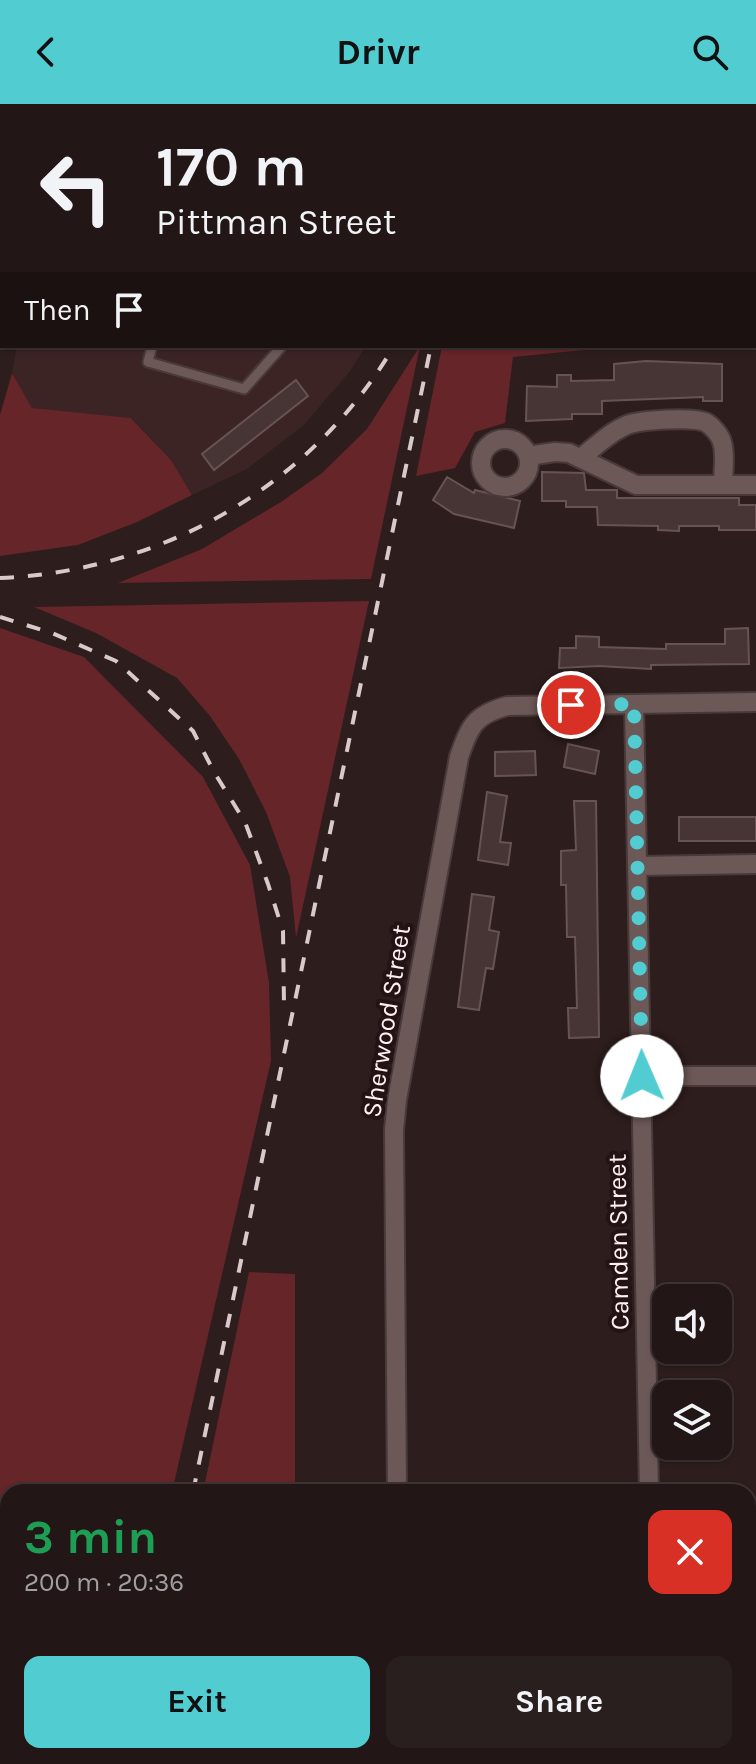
<!DOCTYPE html>
<meta charset="utf-8">
<style>
body{margin:0;font-family:Karla,sans-serif;background:#2a1f1f;color:#f1f3f6;height:100vh;display:flex;flex-direction:column;font-size:30px;white-space:nowrap}
*{box-sizing:border-box;margin:0}
p{font-size:26px;color:#a29fa1}
.icon{flex:none;width:44px;height:44px;fill:none;stroke:currentColor;stroke-width:2;stroke-linecap:round;stroke-linejoin:round}
.map{position:relative;flex:1;overflow:hidden}
.sheet{position:absolute;left:0px;top:1380px;width:756px;height:280px;display:flex;flex-direction:column;background:#221616;border-radius:24px 24px 0 0;box-shadow:0 2px 6px #0004,0 0 0 2px #3f3535}
.sheet>*{flex:none}
.hud{position:absolute;left:0px;top:0px;width:756px;height:244px;box-shadow:0 2px 6px #0004,0 0 0 2px #3f3535;background:#221616;color:#f1f3f6;overflow:hidden}
.tools{position:absolute;left:652px;top:1180px;display:grid;gap:16px}
.tools a{display:grid;place-items:center;width:80px;height:80px;border-radius:16px;background:#221616;box-shadow:0 2px 6px #0004,0 0 0 2px #3f3535;font-size:40px}
.pin{position:absolute;display:grid;place-items:center;width:68px;height:68px;color:#fff;margin:-34px;border:4px solid #fff;border-radius:50%;box-shadow:0 2px 8px #0007}
.me{position:absolute;width:88px;margin:-44px;rotate:359deg;stroke-linejoin:round;filter:drop-shadow(0 0 6px #0008)}
.turn{display:flex;align-items:center;gap:28px;height:168px;padding:0 24px;font-size:36px}
.turn .icon{width:104px;height:104px;stroke-width:2.5}
.turn b{display:block;font-size:56px;line-height:68px}
.then{display:flex;align-items:center;height:76px;padding:0 24px;background:#0003;gap:16px;font-size:30px}
.round{display:grid;place-items:center;flex:none;width:84px;height:84px;border-radius:16px;background:#2a1f1f}
.headline{display:flex;align-items:center;justify-content:space-between;height:136px;padding:0 24px}
h1{font-size:48px;font-weight:700;line-height:60px;color:#1e9e55}
.cta{display:flex;gap:16px;margin-top:auto;padding:16px 24px}
.cta a{flex:1;height:92px;border-radius:16px;background:#51ccd1;color:#111;font-size:32px;font-weight:700;line-height:92px;text-align:center}
.cta a+a{background:#2a1f1f;color:#f1f3f6}
header{display:flex;justify-content:space-between;align-items:center;height:104px;padding:0 24px;background:#51ccd1;color:#111;font-size:36px;font-weight:700}
.map>svg:first-child{display:block}
</style>
<header><svg class="icon" aria-label="back" viewBox="0 0 24 24"><path d="M15 5l-7 7 7 7"/></svg>Drivr<svg class="icon" aria-label="search" viewBox="0 0 24 24"><circle cx="10" cy="10" r="6"/><path d="M15 15l6 6"/></svg></header>
<div class="map">
<svg width="756" height="1660" viewBox="0 0 756 1660">
<rect width="100%" height="100%" fill="#2e1d1d"/>
<path fill="#3c2424" d="M72,0h378l-378,2z
M17,242h349l-16,25 -46,54 -57,44 -55,26 -21,-35 -39,-42 -100,-9 -20,-36z
M148,1652h201v8h-202z"/>
<path fill="#652529" d="M501,0h255l-2,180v-178h-254z
M420,242l-49,233 -253,4 84,-34 79,-47 41,-29 45,-44z
M442,242h183l-112,11 -8,66 -30,9 -20,36 -39,8z
M12,269l20,35 99,10 40,42 21,35 -55,27 -59,23 -78,11v-141z
M369,497l-73,337 -6,-61 -24,-65 -27,-53 -29,-43 -33,-38 -81,-45 -62,-26z
M0,524l84,29 119,120 47,88 19,118 2,78 -99,431h-164v182h-8z
M249,1168l46,2v218h-92z
M8,1640v12h121l-2,8h-127v-19z
M349,1652h160v8h-160z"/>
<path fill="#473434" stroke="#675353" stroke-width="2" d="M646,257l76,3v37h-19v-4l-101,4v13h-30v5l-46,2 1,-35 30,1v-12h14v6l43,-1v-16z
M296,276l12,16 -94,74 -12,-16z
M542,368l42,1 2,17h31v8h122v7h17v25h-37v-4h-40v5l-21,-1v-4l-60,-1 -1,-18h-31v-6h-24z
M447,373l27,16 1,-3 45,11 -6,27 -60,-14 -21,-14z
M748,524l1,36 -98,1v4l-52,-3 -40,2 1,-20h16v-12l23,1v10l67,2v-5h59v-15z
M568,640l31,7 -4,23 -31,-7z
M535,647l1,24 -41,1v-24z
M487,688l20,4 -7,46 11,1 -3,22 -30,-5z
M574,697h22l3,236 -30,1 -1,-30h9l-2,-71h-8l-1,-52h-5v-34l15,-1z
M679,713h77v24h-77z
M472,790l22,3 -5,33 10,2 -6,37 -7,-1 -7,42 -21,-3z"/>
<g fill="none" stroke-linecap="round" stroke-linejoin="round">
<g stroke="#483a3a" stroke-width="13">
<path id="lane" d="M223,2l1,-2
M152,242l-4,16 96,27 38,-43
M715,1657h41
M226,1660l1,-8"/>
</g>
<g stroke="#483a3a" stroke-width="22">
<path id="street" d="M481 359a24 24 0 1 1 48 0a24 24 0 1 1-48 0Z
M528,352l27,-4 14,1 67,32h120
M582,353c14,-11 28,-25 45,-32 13,-5 68,-9 80,-2 6,4 13,12 15,19 4,12 1,30 1,43
M634,600l15,788
M638,762l118,-2
M642,972h114
M397,1388l-3,-362 3,-30 62,-343c11,-31 15,-42 48,-51l249,-4"/>
</g>
<g stroke="#483a3a" stroke-width="28">
<path id="secondary" d="M748,1586h8
M0,1604h8"/>
</g>
<g stroke="#483a3a" stroke-width="28">
<path id="highway" d="M55,2v-2
M0,216l2,-8
M0,1627l8,-3"/>
</g>
<use href="#lane" stroke="#6d5858" stroke-width="9"/>
<use href="#street" stroke="#6d5858" stroke-width="18"/>
<use href="#secondary" stroke="#906767" stroke-width="24"/>
<use href="#highway" stroke="#e18a8b" stroke-width="24"/>
<path stroke="#d8caca" stroke-width="4" stroke-dasharray="14 14" stroke-linecap="butt" d="M472,2v-2
M490,2l1,-2
M0,474c162,-7 311,-91 394,-232
M0,513l52,16 64,28 77,70 21,41 31,50 23,62 15,47 1,74
M193,1388l238,-1146
M137,1660l2,-8"/>
</g>
<g fill="none" stroke-linecap="round" stroke-linejoin="round">
<path stroke="#51ccd1" stroke-width="14" stroke-dasharray="0 25.2" d="M571,601l63,-1 8,372"/>
</g>
<g text-anchor="middle" stroke-width="8" stroke-linejoin="round" paint-order="stroke">
<g font-size="26" fill="#fef1f1" stroke="#241314">
<text transform="translate(386 917) rotate(-81)" y="9">Sherwood Street</text>
<text transform="translate(618 1138) rotate(-91)" y="9">Camden Street</text>
</g>
</g>
</svg>
<div class="tools">
<a><svg class="icon" aria-label="sound" viewBox="0 0 24 24"><path d="M4 9h4l5-4v14l-5-4H4zM17 9q2 3 0 6"/></svg></a>
<a><svg class="icon" aria-label="layers" viewBox="0 0 24 24"><path d="M12 4l9 5-9 5-9-5zM3 14l9 5 9-5"/></svg></a>
</div>
<div class="pin" style="left:571px;top:601px;background:#d93025"><svg class="icon" aria-label="arrive" viewBox="0 0 24 24"><path d="M6 21V4h12l-3 4 3 4H6"/></svg></div>
<svg class="me" style="left:642px;top:972px" viewBox="-20 -20 40 40"><circle r="19" fill="#fff"/><path d="M0-13L10 11 0 6-10 11z" fill="#51ccd1"/></svg>
<div class="hud">
<div class="turn"><svg class="icon" aria-label="left" viewBox="0 0 24 24"><path d="M17 20v-9H6M10 6l-5 5 5 5"/></svg><div><b>170 m</b>Pittman Street</div></div>
<div class="then">Then<svg class="icon" aria-label="arrive" viewBox="0 0 24 24"><path d="M6 21V4h12l-3 4 3 4H6"/></svg></div>
</div>
<section class="sheet">
<div class="headline"><div><h1>3 min</h1><p>200 m · 20:36</p></div><a class="round" style="background:#d93025;color:#fff"><svg class="icon" aria-label="close" viewBox="0 0 24 24"><path d="M6 6l12 12M18 6L6 18"/></svg></a></div>
<div class="cta"><a>Exit</a><a>Share</a></div>
</section>
</div>
